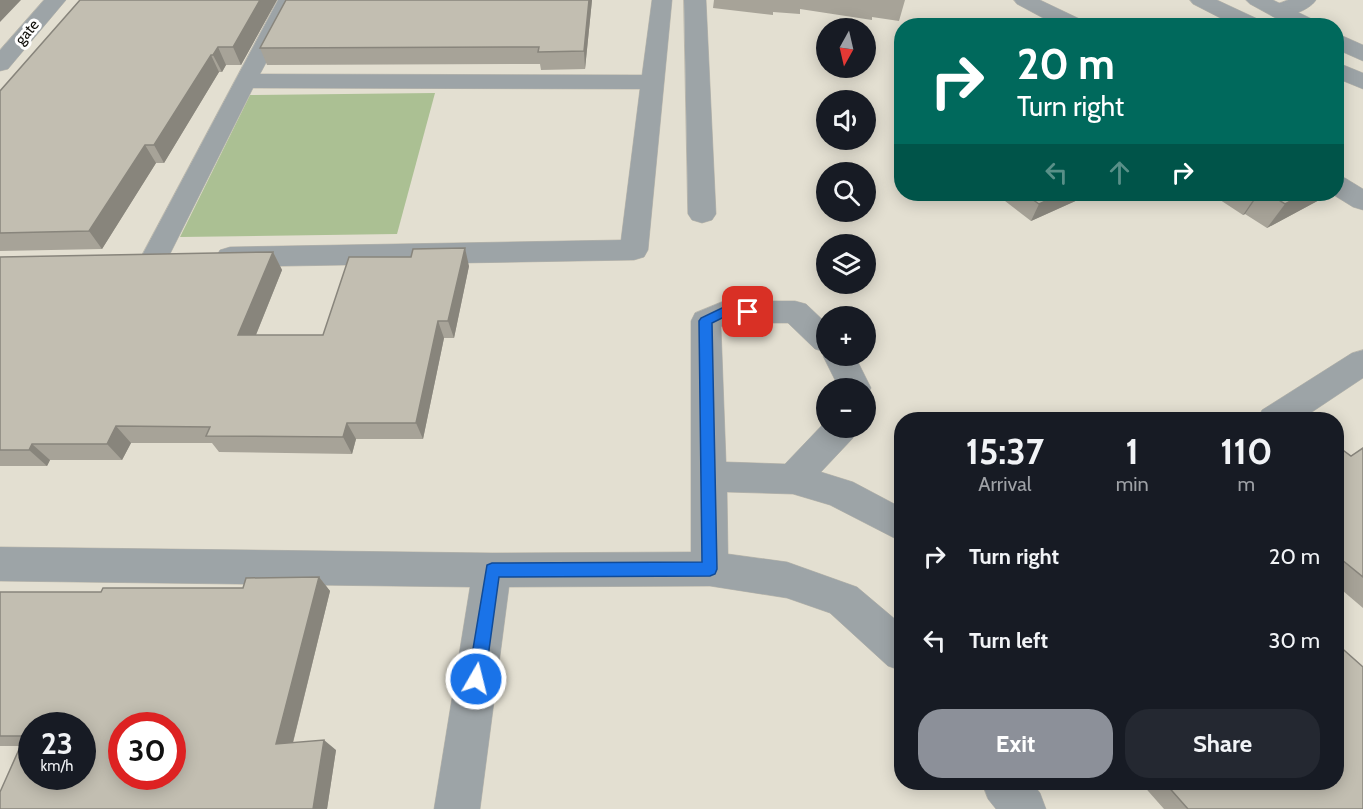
<!DOCTYPE html>
<meta charset="utf-8">
<style>
body{margin:0;font-family:Cabin,sans-serif;background:#242831;color:#f1f3f6;height:100vh;display:flex;flex-direction:column;font-size:22px;white-space:nowrap}
*{box-sizing:border-box;margin:0}
p{font-size:20px;color:#9ea1a6}
.icon{flex:none;width:33px;height:33px;fill:none;stroke:currentColor;stroke-width:2;stroke-linecap:round;stroke-linejoin:round}
.map{position:relative;flex:1;overflow:hidden}
.drawer{position:absolute;left:894px;top:412px;width:450px;height:378px;display:flex;flex-direction:column;background:#171b24;border-radius:24px;box-shadow:0 3px 15px #0003}
.drawer>*{flex:none}
.guide{position:absolute;left:894px;top:18px;width:450px;height:183px;border-radius:24px;box-shadow:0 3px 15px #0003;background:#00695c;color:#fff;overflow:hidden}
.needle{width:39px;rotate:188deg}
.fabs{position:absolute;left:816px;top:18px;display:grid;gap:12px}
.fabs a{display:grid;place-items:center;width:60px;height:60px;border-radius:50%;background:#171b24;box-shadow:0 3px 15px #0003;font-size:30px}
.speed{position:absolute;left:18px;top:712px;display:flex;gap:12px;font-size:30px;font-weight:700;text-align:center}
.speed>*{display:grid;place-content:center;width:78px;height:78px;border-radius:50%;background:#171b24;box-shadow:0 3px 15px #0003;line-height:1}
.speed small{font-size:15px;font-weight:400}
.speed .limit{border:9px solid #d22;background:#fff;color:#111}
.pin{position:absolute;display:grid;place-items:center;width:51px;height:51px;color:#fff;margin:-26px;border-radius:12px;box-shadow:0 3px 9px #0006}
.me{position:absolute;width:66px;margin:-33px;rotate:8deg;stroke-linejoin:round;filter:drop-shadow(0 0 4px #0008)}
.turn{display:flex;align-items:center;gap:21px;height:126px;padding:0 24px;font-size:27px}
.turn .icon{width:78px;height:78px;stroke-width:2.5}
.turn b{display:block;font-size:42px;line-height:51px}
.lanes{display:flex;align-items:center;height:57px;padding:0 24px;background:#0003;justify-content:center;gap:30px;direction:ltr}
.lanes .off{opacity:.35}
.eta{display:flex;justify-content:space-evenly;align-items:center;height:102px;text-align:center}
.eta b{font-size:36px;font-weight:800;line-height:42px}
.cta{display:flex;gap:12px;margin-top:auto;padding:12px 24px}
.cta a{flex:1;height:69px;border-radius:24px;background:#8c9099;color:#fff;font-size:24px;font-weight:800;line-height:69px;text-align:center}
.cta a+a{background:#242831;color:#f1f3f6}
ul{padding:0;list-style:none}
li{display:flex;align-items:center;gap:18px;height:84px;padding:0 24px}
li div{flex:1}
li b{display:block;font-size:22px}
li em{font-style:normal}
.map>svg:first-child{display:block}
</style>
<div class="map">
<svg width="1363" height="809" viewBox="0 0 1363 809">
<rect width="100%" height="100%" fill="#e3dfd1"/>
<path fill="#abc093" d="M435,93l-38,141 -217,3 70,-142z"/>
<g fill="none" stroke-linecap="round" stroke-linejoin="round">
<g stroke="#bdb9ad" stroke-width="1">
<path id="minor" d="M44,0h22l-58,69 -8,2v-21z
M278,0h22l-40,74 382,1 10,-75h20l-24,250 -4,7 -10,3 -404,7 -10,-3 -4,-7 4,-7 10,-3 391,-7 19,-151 -387,-1 -89,178 -10,3 -10,-3 -4,-7z
M684,0h22l10,214 -4,6 -10,3 -10,-3 -4,-6z
M1014,0h26l44,21 3,5h-29l-41,-22z
M1288,0h28c-7,11 -31,19 -44,16l-3,-5 3,-5z
M1336,176l9,2 18,11v21l-10,-3 -21,-13h4z
M724,301h71l11,3 20,19v33h29l16,32 -5,9v-9h-27l-16,-32 2,-4 -10,-3 -27,-26h-60l-7,4 5,135 59,2 41,-43v7h32l-5,10 -32,34 32,10 49,26v34l-72,-37 -37,-11 -66,-2 1,62 59,8 70,25 45,38v46l-14,-5 -58,-53 -43,-15 -77,-12 -201,1 -29,222h-46l36,-222 -470,-6v-34l492,6 199,-1v-231l4,-8z
M1363,350v28l-63,42h-43l5,-10 90,-57z
M982,783h50l8,10 6,16h-50l-8,-10z"/>
</g>
<g stroke="#bdb9ad" stroke-width="1">
<path id="tertiary" d="M1190,0h27l45,21 3,5h-29l-43,-22z
M1246,0h27l43,21 3,5h-29l-40,-22z
M1336,33l27,12v16l-27,-12z
M1336,62l27,11v16l-27,-11z"/>
</g>
<use href="#minor" fill="#9da4a7" fill-rule="evenodd"/>
<use href="#tertiary" fill="#9da4a7" fill-rule="evenodd"/>
</g>
<path fill="#a7a398" d="M80,0h197l-36,65h-15l-4,7h-3l-55,91h-8l-54,86 -102,2v-160z
M592,0l-7,69 -44,1 -1,-6 -273,1 -7,-17z
M714,0h191l-6,21 -27,-4v3l-72,-11v5l-27,-2v3l-60,-7z
M996,194h95l-60,27z
M1211,194h115l-3,4 -56,30 -22,-14 -2,1z
M273,252l9,18 -26,65h67l146,-69 -15,72h-10l-21,101h-67l-4,15 -133,-2 -7,-9h-81l-9,17h-72l-3,6h-47v-209z
M1336,445l15,11 12,-8v160l-27,-23z
M319,577l11,14 -37,152 43,7 -9,59h-327l20,-63h-20v-154h101l142,-4z
M1141,783h195l27,26h-199z"/>
<path fill="#88857c" d="M0,0h21l-21,22z
M260,0h17l-36,65 -8,-18z
M589,0h3l-7,69 -1,-18z
M218,47l8,18 -4,7 -9,-17z
M211,55l8,17 -55,91 -10,-18z
M145,145l11,18 -54,86 -13,-18z
M1061,194h30l-60,27 8,-17z
M1257,194h2l-14,20 -2,1z
M1304,194h22l-3,4 -56,30 18,-24z
M465,248l4,18 -15,72 -6,-17z
M273,252l9,18 -33,82 -11,-17z
M438,321l6,17 -21,101 -7,-16z
M347,423l9,16 -4,15 -9,-17z
M116,426l15,17 -9,17 -15,-16z
M32,444l18,16 -3,6 -18,-16z
M319,577l11,14 -40,163 -14,-10z
M324,740l12,10 -9,59h-14z"/>
<path fill="#c2beb1" stroke="#88857c" stroke-width="1.5" fill-rule="evenodd" d="M80,0h180l-27,47h-15l-5,8h-2l-57,90h-9l-56,86 -89,2v-142z
M286,0h303l-5,51 -46,1 1,-5 -279,1z
M1336,170l6,3 -6,3z
M1025,194h36l-22,10z
M1269,194h35l-19,10z
M465,248l-17,73h-10l-22,102h-69l-4,14 -137,-1 4,-9 -94,-1 -9,18h-75l-3,6h-29v-193l273,-5 -35,83h85l26,-78h62l2,-8z
M1299,416l6,4h-12z
M1336,445l15,11 12,-8v129l-27,-22z
M319,577l-43,167 48,-4 -11,69h-313v-17l25,-56h-25v-144h101l2,-4h140l3,-10zM32,726h50v51h-50zM122,726h50v51h-50z
M1336,643l27,24v142h-175l-23,-26h171z"/>
<path fill="#1a73e8" stroke="#114b97" stroke-width="1.5" d="M724,307h24l6,5 -6,4h-22l-14,7 5,246 -2,5 -5,2 -211,1 -14,102 -3,6 -6,2 -6,-2 -2,-6 19,-114 5,-2 210,-1 -3,-241 2,-3z"/>
<g text-anchor="middle" stroke-width="6" stroke-linejoin="round" paint-order="stroke">
<g font-size="15" fill="#0f0e09" stroke="#fff">
<text transform="translate(27 32) rotate(-50)" y="5">gate</text>
</g>
</g>
</svg>
<div class="fabs">
<a><svg class="needle" viewBox="-14 -14 28 28"><path d="M0-13l5 13h-10z" fill="#e53935"/><path d="M0 13l5-13h-10z" fill="#9ea1a6"/></svg></a>
<a><svg class="icon" aria-label="sound" viewBox="0 0 24 24"><path d="M4 9h4l5-4v14l-5-4H4zM17 9q2 3 0 6"/></svg></a>
<a><svg class="icon" aria-label="search" viewBox="0 0 24 24"><circle cx="10" cy="10" r="6"/><path d="M15 15l6 6"/></svg></a>
<a><svg class="icon" aria-label="layers" viewBox="0 0 24 24"><path d="M12 4l9 5-9 5-9-5zM3 14l9 5 9-5"/></svg></a>
<a>+</a>
<a>−</a>
</div>
<div class="speed"><div>23<small>km/h</small></div><div class="limit">30</div></div>
<div class="pin" style="left:748px;top:312px;background:#d93025"><svg class="icon" aria-label="arrive" viewBox="0 0 24 24"><path d="M6 21V4h12l-3 4 3 4H6"/></svg></div>
<svg class="me" style="left:476px;top:679px" viewBox="-20 -20 40 40"><circle r="17" fill="#1a73e8" stroke="#fff" stroke-width="3"/><path d="M0-11L8 9 0 5-8 9z" fill="#fff"/></svg>
<div class="guide">
<div class="turn"><svg class="icon" aria-label="right" viewBox="0 0 24 24"><path d="M7 20v-9h11M14 6l5 5-5 5"/></svg><div><b>20 m</b>Turn right</div></div>
<div class="lanes"><svg class="icon off" aria-label="left" viewBox="0 0 24 24"><path d="M17 20v-9H6M10 6l-5 5 5 5"/></svg><svg class="icon off" aria-label="ahead" viewBox="0 0 24 24"><path d="M12 20V5M6 11l6-6 6 6"/></svg><svg class="icon" aria-label="right" viewBox="0 0 24 24"><path d="M7 20v-9h11M14 6l5 5-5 5"/></svg></div>
</div>
<section class="drawer">
<div class="eta">
<div><b>15:37</b><p>Arrival</p></div>
<div><b>1</b><p>min</p></div>
<div><b>110</b><p>m</p></div>
</div>
<ul>
<li><svg class="icon" aria-label="right" viewBox="0 0 24 24"><path d="M7 20v-9h11M14 6l5 5-5 5"/></svg><div><b>Turn right</b></div><em>20 m</em></li>
<li><svg class="icon" aria-label="left" viewBox="0 0 24 24"><path d="M17 20v-9H6M10 6l-5 5 5 5"/></svg><div><b>Turn left</b></div><em>30 m</em></li>
</ul>
<div class="cta"><a>Exit</a><a>Share</a></div>
</section>
</div>
